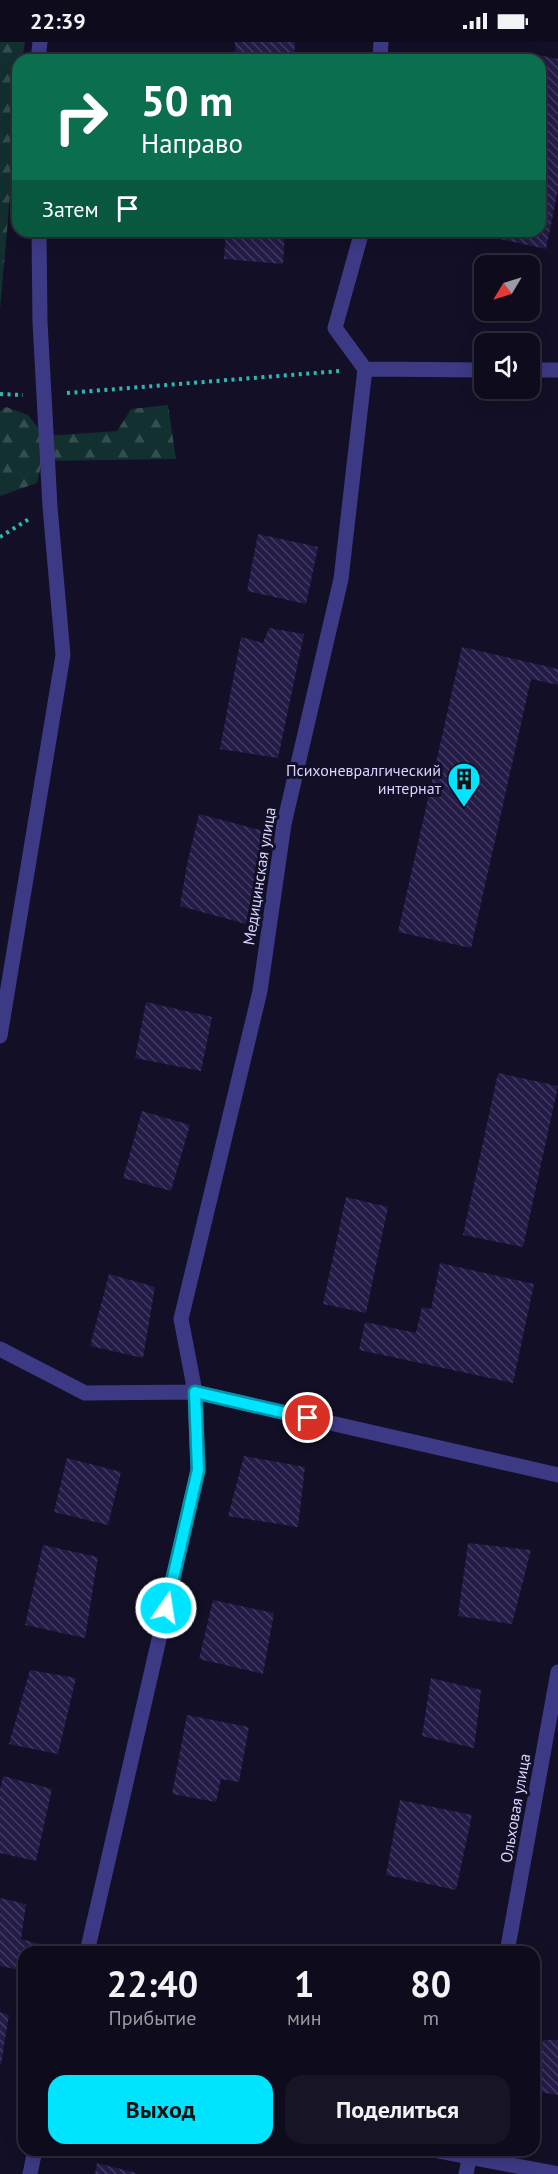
<!DOCTYPE html>
<html lang="ru">
<meta charset="utf-8">
<style>
body{margin:0;font-family:"PT Sans",sans-serif;background:#171425;color:#f1f3f6;height:100vh;display:flex;flex-direction:column;font-size:22px;white-space:nowrap}
*{box-sizing:border-box;margin:0}
p{font-size:20px;color:#9b9ba3}
.icon{flex:none;width:33px;height:33px;fill:none;stroke:currentColor;stroke-width:2;stroke-linecap:round;stroke-linejoin:round}
.map{position:relative;flex:1;overflow:hidden}
.details{position:absolute;left:18px;top:1904px;width:522px;height:210px;display:flex;flex-direction:column;background:#0e0b1c;border-radius:18px;box-shadow:0 3px 15px #0003,0 0 0 2px #2e2b3b}
.details>*{flex:none}
.banner{position:absolute;left:12px;top:12px;width:534px;height:183px;border-radius:18px;box-shadow:0 3px 15px #0003,0 0 0 2px #2e2b3b;background:#0b6e4f;color:#fff;overflow:hidden}
.needle{width:39px;rotate:232deg}
.tools{position:absolute;left:474px;top:213px;display:grid;gap:12px}
.tools a{display:grid;place-items:center;width:66px;height:66px;border-radius:12px;background:#0e0b1c;box-shadow:0 3px 15px #0003,0 0 0 2px #2e2b3b;font-size:30px}
.pin{position:absolute;display:grid;place-items:center;width:51px;height:51px;color:#fff;margin:-26px;border:3px solid #fff;border-radius:50%;box-shadow:0 2px 6px #0007}
.me{position:absolute;width:66px;margin:-33px;rotate:13deg;stroke-linejoin:round;filter:drop-shadow(0 0 4px #0008)}
.turn{display:flex;align-items:center;gap:21px;height:126px;padding:0 30px;font-size:27px}
.turn .icon{width:78px;height:78px;stroke-width:2.5}
.turn b{display:block;font-size:42px;line-height:51px}
.then{display:flex;align-items:center;height:57px;padding:0 30px;background:#0003;gap:12px;font-size:22px}
.eta{display:flex;justify-content:space-evenly;align-items:center;height:102px;text-align:center}
.eta b{font-size:36px;font-weight:700;line-height:42px}
.action{display:flex;gap:12px;margin-top:auto;padding:12px 30px}
.action a{flex:1;height:69px;border-radius:18px;background:#00e5ff;color:#111;font-size:24px;font-weight:700;line-height:69px;text-align:center}
.action a+a{background:#171425;color:#f1f3f6}
.status{display:flex;justify-content:space-between;align-items:center;height:42px;padding:0 30px;background:#0e0b1c;direction:ltr}
.status svg{height:16px;fill:currentColor}
.map>svg:first-child{display:block}
</style>
<div class="status"><b>22:39</b><svg viewBox="0 0 49 12"><path d="M0 12V9h3v3zM5 12V6h3v6zM10 12V3h3v9zM15 12V0h3v12zM26 1h20v11H26zM47 4h2v5h-2z"/></svg></div>
<div class="map">
<svg width="558" height="2132" viewBox="0 0 558 2132">
<defs>
<pattern id="forest-firs" width="22" height="20" patternUnits="userSpaceOnUse" patternTransform="scale(1.5)"><rect width="22" height="20" fill="#12302f"/><path d="M5 1l3.5 6h-7zM16 11l3.5 6h-7z" fill="#344d4e"/></pattern>
<pattern id="building-back-hatch" width="6" height="6" patternUnits="userSpaceOnUse" patternTransform="scale(1.5)"><rect width="6" height="6" fill="#241b47"/><path d="M-1 5l2 2M0 0l6 6M5-1l2 2" fill="none" stroke="#433b63"/></pattern>
</defs>
<rect width="100%" height="100%" fill="#130f26"/>
<path fill="url(#forest-firs)" d="M0,0h25l-3,18h-4v45l-18,205z
M168,363l8,54 -134,2 -5,22 -37,13v-85l6,-4 22,8 17,21 72,-5 14,-22z"/>
<path fill="url(#building-back-hatch)" d="M235,0h60l-1,18h-58z
M523,10l35,7v131l-12,59 -60,-13 1,-5h53v-171h-19z
M226,189h59l-2,33 -59,-5z
M258,492l60,13 -12,57 -59,-13z
M269,586l35,6 -26,124 -58,-9 21,-112 22,6z
M462,605l96,22v16l-27,-6 -60,269 -73,-16z
M199,772l65,17 -18,93 -66,-18 7,-42z
M146,960l66,15 -11,54 -66,-13z
M498,1031l60,13 -35,161 -60,-12z
M142,1069l48,14 -19,66 -48,-13z
M346,1155l42,10 -22,106 -43,-9z
M440,1221l94,21 -21,99 -154,-33 6,-28 51,11 6,-26 9,2z
M109,1232l46,13 -12,71 -53,-12z
M244,1414l61,11 -7,60 -70,-11z
M67,1416l54,14 -13,53 -54,-13z
M468,1501l63,7 -19,74 -54,-8z
M43,1503l55,12 -13,81 -60,-13z
M213,1558l61,13 -11,61 -64,-15z
M30,1628l46,8 -18,76 -49,-10z
M431,1636l50,12 -7,58 -52,-12z
M187,1673l62,12 -10,55 -18,-3 -5,23 -44,-8z
M3,1734l49,13 -16,72 -36,-8v-63z
M400,1758l72,15 -16,75 -70,-15z
M0,1856l26,6 -5,35 22,6 -1,7h-18v19l-24,-5z
M0,1970l9,3 -8,49h-1z
M543,1998h15v55l-24,-4z
M97,2121l39,10v1h-41z"/>
<g fill="none" stroke-linecap="round" stroke-linejoin="round">
<path stroke="#2fb8b0" stroke-width="4" stroke-dasharray="3 4.5" stroke-linecap="butt" d="M67,351l273,-22
M0,352l23,1
M0,495l29,-18"/>
<path stroke="#3d3a85" stroke-width="15" d="M38,18l2,-18
M0,994l63,-381 -13,-148 -6,-112 -4,-73 -1,-91"/>
<path stroke="#3d3a85" stroke-width="15" d="M380,18l1,-18
M365,327l119,1
M530,328h28
M0,1307l85,44 110,-1 363,83
M87,1910l111,-482 -3,-78 -14,-73 79,-328 24,-167 57,-245 24,-210 -30,-41 27,-97
M507,1910l51,-280
M433,2108l125,24
M30,2132l5,-24
M466,2132l5,-24"/>
</g>
<g fill="none" stroke-linecap="round" stroke-linejoin="round">
<g stroke="#0095a6" stroke-width="15">
<path id="route" d="M166,1566l32,-138 -3,-78 113,26"/>
</g>
<use href="#route" stroke="#00e5ff" stroke-width="10"/>
</g>
<defs>
<g id="building-pin" transform="scale(1.725)"><path d="M0 17L-7.5 6A9.5 9.5 0 1 1 7.5 6Z" fill="#00e5ff" stroke="#130f26"/><path d="M-4-6H4V6H1V3H-1V6H-4ZM-2.5-4.3h1.7v1.8h-1.7ZM.8-4.3h1.7v1.8H.8ZM-2.5-1h1.7V.8h-1.7ZM.8-1h1.7V.8H.8Z" fill="#111"/></g>
</defs>
<g fill-rule="evenodd">
<use href="#building-pin" x="464" y="737"/>
</g>
<g text-anchor="middle" stroke-width="6" stroke-linejoin="round" paint-order="stroke">
<g font-size="16" fill="#d9d4ff" stroke="#130f26" text-anchor="end">
<text x="441" y="734">Психоневралгический<tspan x="441" dy="18">интернат</tspan></text>
</g>
<g font-size="16" fill="#d9d4ff" stroke="#130f26">
<text transform="translate(259 834) rotate(-81)" y="6">Медицинская улица</text>
<text transform="translate(515 1766) rotate(-80)" y="6">Ольховая улица</text>
</g>
</g>
</svg>
<div class="tools">
<a><svg class="needle" viewBox="-14 -14 28 28"><path d="M0-13l5 13h-10z" fill="#e53935"/><path d="M0 13l5-13h-10z" fill="#9b9ba3"/></svg></a>
<a><svg class="icon" aria-label="sound" viewBox="0 0 24 24"><path d="M4 9h4l5-4v14l-5-4H4zM17 9q2 3 0 6"/></svg></a>
</div>
<div class="pin" style="left:308px;top:1376px;background:#d93025"><svg class="icon" aria-label="arrive" viewBox="0 0 24 24"><path d="M6 21V4h12l-3 4 3 4H6"/></svg></div>
<svg class="me" style="left:166px;top:1566px" viewBox="-20 -20 40 40"><circle r="17" fill="#00e5ff" stroke="#fff" stroke-width="3"/><path d="M0-11L8 9 0 5-8 9z" fill="#fff"/></svg>
<div class="banner">
<div class="turn"><svg class="icon" aria-label="right" viewBox="0 0 24 24"><path d="M7 20v-9h11M14 6l5 5-5 5"/></svg><div><b>50 m</b>Направо</div></div>
<div class="then">Затем<svg class="icon" aria-label="arrive" viewBox="0 0 24 24"><path d="M6 21V4h12l-3 4 3 4H6"/></svg></div>
</div>
<section class="details">
<div class="eta">
<div><b>22:40</b><p>Прибытие</p></div>
<div><b>1</b><p>мин</p></div>
<div><b>80</b><p>m</p></div>
</div>
<div class="action"><a>Выход</a><a>Поделиться</a></div>
</section>
</div>
